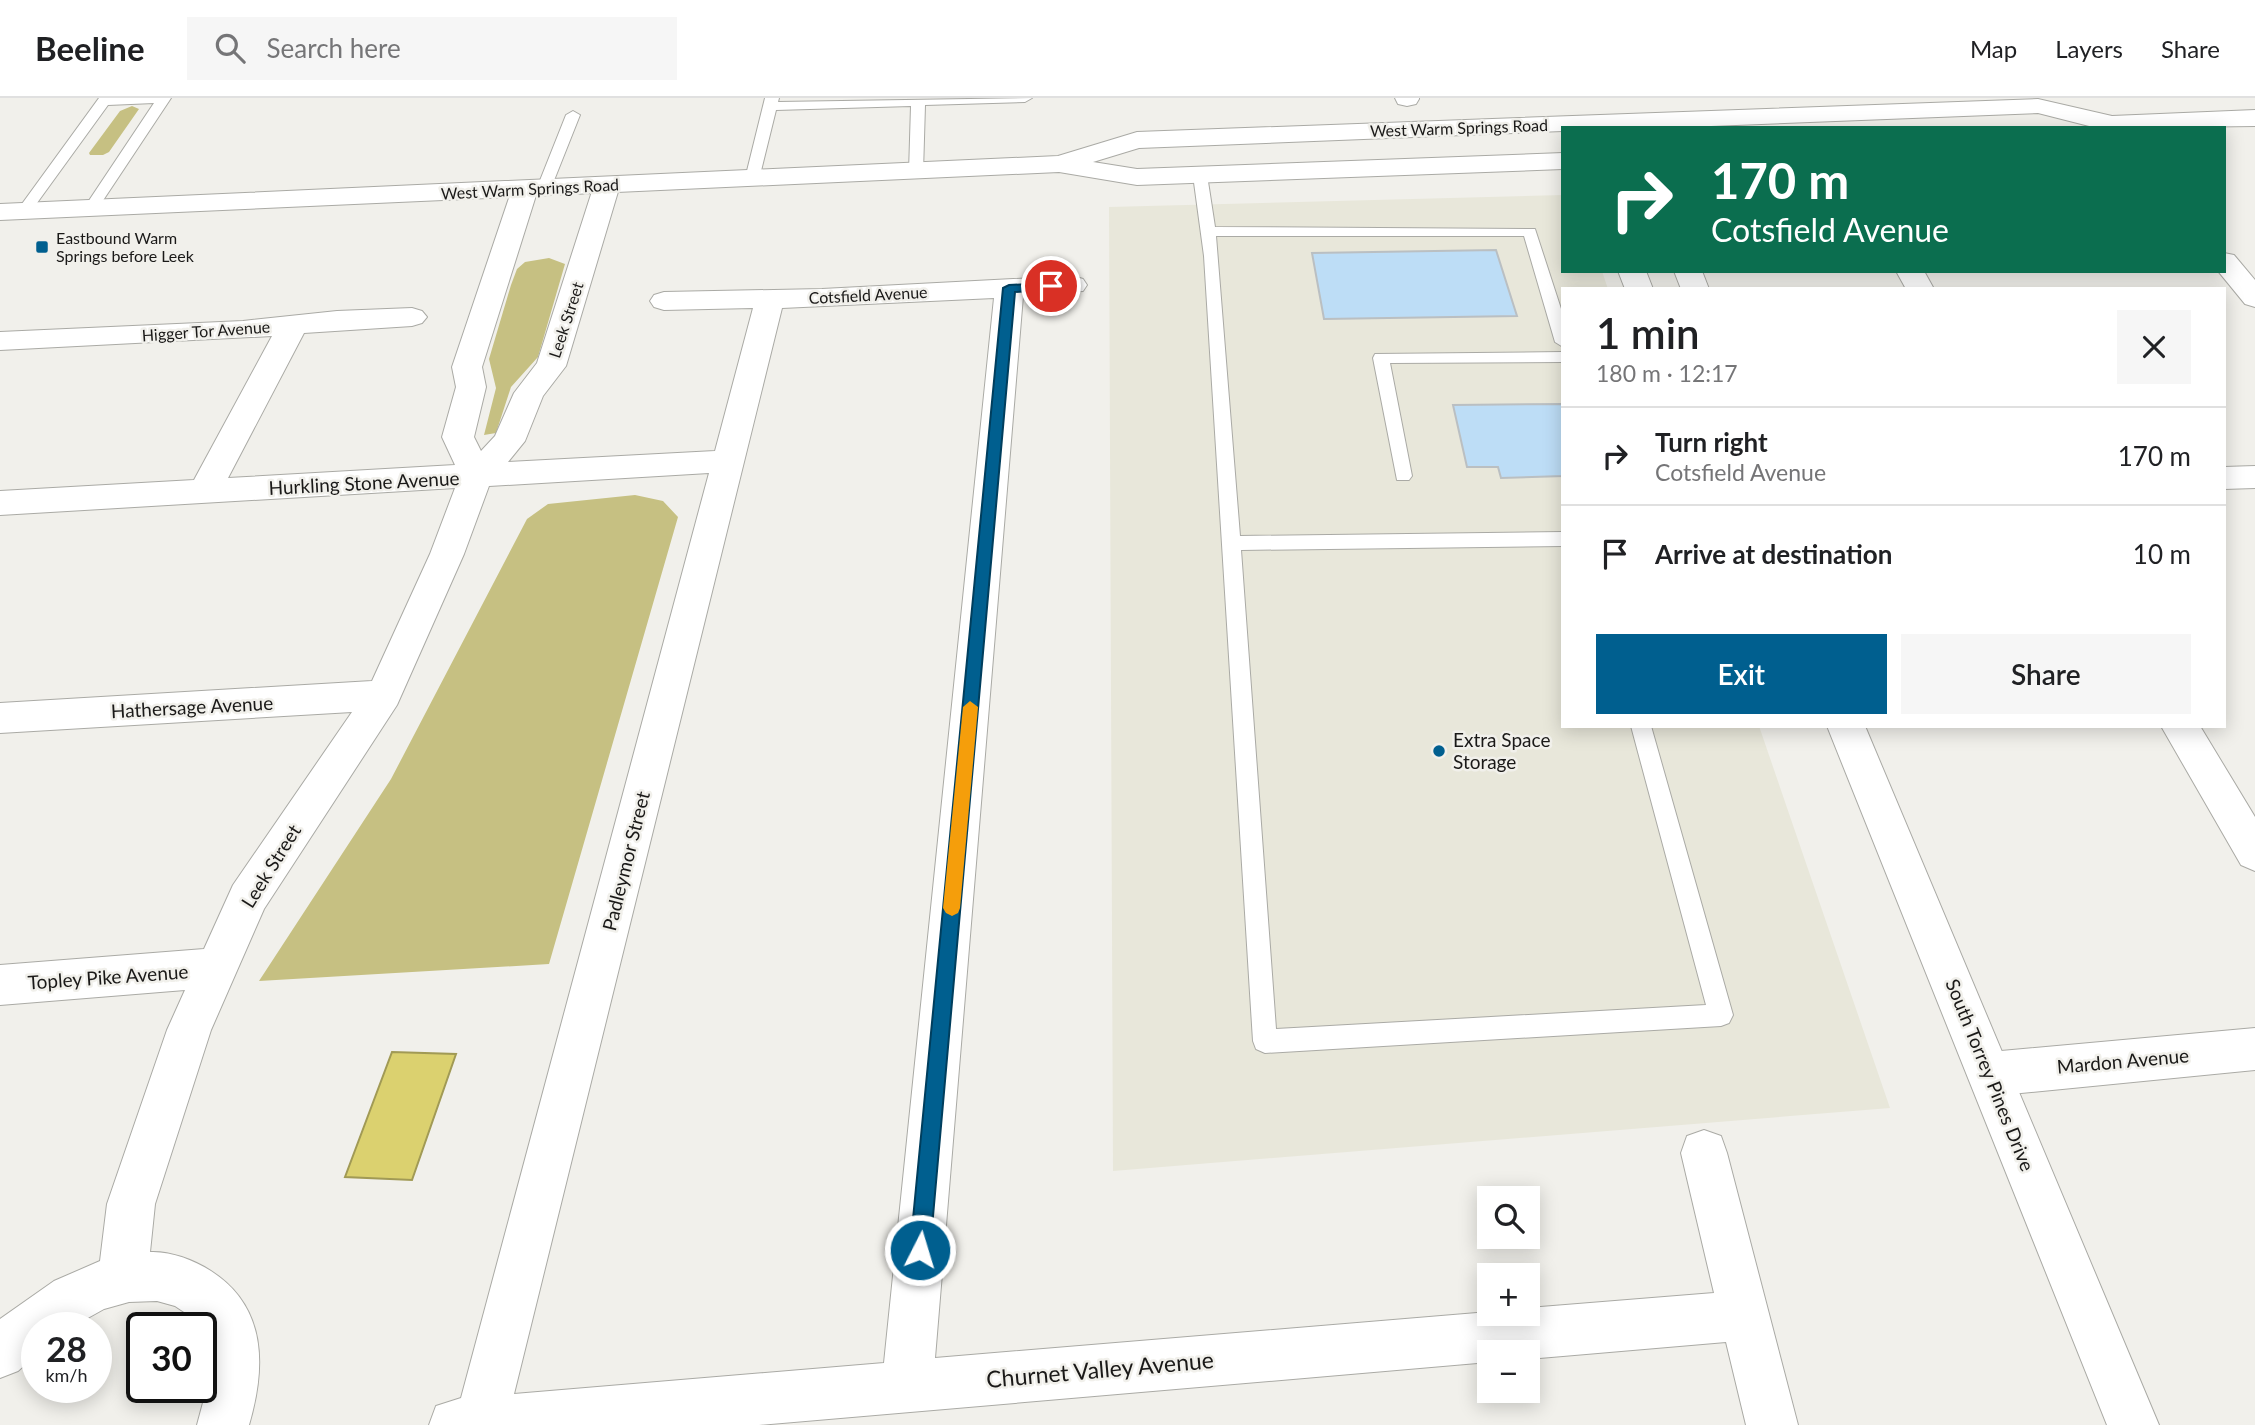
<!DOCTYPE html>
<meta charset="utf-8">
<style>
body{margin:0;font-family:Lato,sans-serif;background:#f6f6f6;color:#202124;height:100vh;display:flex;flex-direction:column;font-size:26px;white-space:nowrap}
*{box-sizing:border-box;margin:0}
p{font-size:23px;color:#757577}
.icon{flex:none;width:38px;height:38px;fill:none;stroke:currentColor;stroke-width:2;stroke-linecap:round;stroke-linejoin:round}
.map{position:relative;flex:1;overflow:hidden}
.drawer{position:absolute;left:1561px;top:189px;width:665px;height:441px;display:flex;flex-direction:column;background:#fff;border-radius:0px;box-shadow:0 4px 18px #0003}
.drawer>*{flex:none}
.hud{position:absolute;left:1561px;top:28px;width:665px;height:147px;border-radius:0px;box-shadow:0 4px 18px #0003;background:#0b6e4f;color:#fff;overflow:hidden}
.fabs{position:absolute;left:1477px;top:1088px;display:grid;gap:14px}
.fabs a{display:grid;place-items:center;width:63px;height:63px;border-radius:0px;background:#fff;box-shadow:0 4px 18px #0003;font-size:35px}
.speed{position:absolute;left:21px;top:1214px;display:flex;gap:14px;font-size:35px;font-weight:700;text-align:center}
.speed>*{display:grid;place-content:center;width:91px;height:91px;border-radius:50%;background:#fff;box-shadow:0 4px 18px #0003;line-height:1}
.speed small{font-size:18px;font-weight:400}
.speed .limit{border:4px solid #111;border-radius:10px;background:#fff;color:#111}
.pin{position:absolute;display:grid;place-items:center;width:60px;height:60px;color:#fff;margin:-30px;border:4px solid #fff;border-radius:50%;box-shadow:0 2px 7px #0007}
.me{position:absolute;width:77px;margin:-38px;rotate:5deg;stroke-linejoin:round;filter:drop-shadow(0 0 5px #0008)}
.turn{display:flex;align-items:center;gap:24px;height:147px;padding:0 35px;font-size:32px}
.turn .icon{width:91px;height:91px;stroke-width:2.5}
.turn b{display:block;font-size:49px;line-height:60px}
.round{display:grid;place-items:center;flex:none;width:74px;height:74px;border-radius:0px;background:#f6f6f6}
.head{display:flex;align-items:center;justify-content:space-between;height:119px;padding:0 35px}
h1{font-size:42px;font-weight:600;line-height:52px}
.action{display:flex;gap:14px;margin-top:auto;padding:14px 35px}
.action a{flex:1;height:80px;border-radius:0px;background:#005f8f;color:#fff;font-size:28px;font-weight:600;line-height:80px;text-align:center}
.action a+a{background:#f6f6f6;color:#202124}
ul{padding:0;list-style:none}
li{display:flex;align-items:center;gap:21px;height:98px;padding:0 35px;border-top:2px solid #e0e0e0}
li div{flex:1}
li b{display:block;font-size:26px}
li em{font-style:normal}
header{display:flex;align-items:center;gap:42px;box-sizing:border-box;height:98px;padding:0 35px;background:#fff;border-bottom:2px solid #e0e0e0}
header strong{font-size:33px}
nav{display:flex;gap:38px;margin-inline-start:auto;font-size:24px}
.search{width:490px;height:63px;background:#f6f6f6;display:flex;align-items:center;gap:18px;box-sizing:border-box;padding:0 24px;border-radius:0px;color:#757577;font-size:26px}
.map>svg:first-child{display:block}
</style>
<header>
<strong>Beeline</strong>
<div class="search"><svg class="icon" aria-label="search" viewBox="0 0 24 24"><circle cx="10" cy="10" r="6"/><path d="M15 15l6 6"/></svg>Search here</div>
<nav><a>Map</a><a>Layers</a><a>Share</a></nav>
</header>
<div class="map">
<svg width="2255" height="1327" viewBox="0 0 2255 1327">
<rect width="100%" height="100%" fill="#f1f0eb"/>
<path fill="#e8e7da" d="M1563,97v76h39l6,18h-45v437h196l131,382 -777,63 -4,-964z"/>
<path fill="#c6c082" d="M132,8l7,3 -30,43 -6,3h-13l-1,-2 31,-42z
M549,160l16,6 -27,93 -27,30 -15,46 -12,2 12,-47 -7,-29 22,-74 6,-16 8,-7z
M635,397l28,6 15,16 -129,447 -290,17 132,-202 136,-260 21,-15z"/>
<path fill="#dbd16f" stroke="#a19a55" stroke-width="2" d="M392,954l64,2 -44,126 -67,-3z"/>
<path fill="#bdddf6" stroke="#babfc2" stroke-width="2" d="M1496,152l21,66 -193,3 -12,-66z
M1563,306v72l-62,2 -3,-11h-31l-14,-62z"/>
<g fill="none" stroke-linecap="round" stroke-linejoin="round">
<g stroke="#aaaaa5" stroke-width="2">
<path id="lane" d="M99,0h72l-75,113 -5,1 -7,-4 70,-105 -46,2 -79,109h-10l-2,-3 2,-3z
M765,0h14l-1,4 254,-4 -7,4 -100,3 -2,67 -7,4 -7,-4 2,-66 -135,4 -17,69 -7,4 -7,-4z
M573,13l7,4 -29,73 -2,3h-10l-2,-3 29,-73z
M1200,73l7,4 8,52 320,2 28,86v32l-8,-5 -31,-106h-308l24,300 323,-4v14l-322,4 35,479 430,-24 -75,-279h20l82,289 -4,8 -8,3 -456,27 -9,-4 -3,-8 -49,-785 -11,-81z
M1563,254v10l-173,1 22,113 -3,4h-12l-24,-122 2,-4z"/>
</g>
<g stroke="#aaaaa5" stroke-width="2">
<path id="street" d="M1395,0h24v1l-3,5 -9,2 -9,-2z
M607,79l9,2 4,6 -54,181 -23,30 -18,45 -17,21 207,-11 38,-143 -89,2 -10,-3 -4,-6 4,-6 10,-3 158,-3 251,-13 10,3 4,6 -4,6 -60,5 -88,1062 554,-46v2h39v-6l186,-15 -33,-140 6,-17 17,-6 17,6 6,17 71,272h-52l-20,-83 -198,17v-6h-39v9l-730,63h-330l7,-19 25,-8 248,-925 -220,13 -25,68 -67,151 -133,204 -53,121 -56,174 -5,48c20,-1 44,8 61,19 56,36 55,96 38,154h-52l11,-41 -1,-45 -14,-21 -18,-12 -18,-5 -28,1 -25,7 -34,19h-33v26l-19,17 -18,7v-59l54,-38 46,-20 7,-57 60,-174 18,-40 -185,15v-40l204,-16 29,-64 119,-173 -352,21v-30l372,-22 58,-127 25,-66 -455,27v-24l194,-11 78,-144 -272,14v-18l243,-11 94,-10 75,-3 10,3 5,6 -5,6 -10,3 -108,7 -76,145 227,-13 -13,-28 14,-50 -4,-20 60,-178 4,-6 9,-2 9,2 4,6 -56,178 4,20 -12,50 7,14 14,-15 19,-43 23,-30 57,-178 4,-6zM994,200l-110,1065 -370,31 268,-1086z
M2224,155l10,2 21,25v27l-10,-3 -27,-33h6z
M1896,173h28l10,18h-28z
M2255,368v22l-31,1v-22z
M2161,628h39l55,91v54l-14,-6z
M2255,930v42l-265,26 -16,-7 -7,-15 7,-15 16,-7z"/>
</g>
<g stroke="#aaaaa5" stroke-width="2">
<path id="secondary" d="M2038,1l74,17 143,-6v16l-158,2 -59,-15 -377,15h-98v3l-424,17 -46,14 44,7 426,-16v16l-426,16 -78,-13 -1059,48v-16l1058,-48 79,-24z
M1618,173h28l7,18h-28z
M1674,173h28l7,18h-28z
M1827,628h38l294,699h-52z"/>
</g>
<use href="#lane" fill="#fff" fill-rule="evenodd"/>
<use href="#street" fill="#fff" fill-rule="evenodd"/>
<use href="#secondary" fill="#fff" fill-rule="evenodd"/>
</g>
<path fill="#005f8f" stroke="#003e5d" stroke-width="2" d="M1051,185l5,1v5l-41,3 -85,958 -3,7 -7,3 -7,-3 -3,-7 93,-962 6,-3z"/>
<path fill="#f59e0b" d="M970,603l8,6 -18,201 -2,5 -6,3 -6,-3 -3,-5 20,-201z"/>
<g fill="#005f8f" stroke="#f1f0eb" stroke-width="2.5">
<rect x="35" y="142" width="14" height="14" rx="3.5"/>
<circle cx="1439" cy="653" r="7"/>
</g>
<g text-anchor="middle" stroke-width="5" stroke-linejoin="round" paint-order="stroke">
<g font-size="16" fill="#1a1918" stroke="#f1f0eb">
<text transform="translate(1459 30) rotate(-2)" y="6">West Warm Springs Road</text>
<text transform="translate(530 91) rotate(-3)" y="6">West Warm Springs Road</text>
<text transform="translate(868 197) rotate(-3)" y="6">Cotsfield Avenue</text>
<text transform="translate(566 222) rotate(-72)" y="6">Leek Street</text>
<text transform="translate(206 233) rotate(-4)" y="6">Higger Tor Avenue</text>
</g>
<g font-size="16" fill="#1a1918" stroke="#f1f0eb" text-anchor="start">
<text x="56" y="146">Eastbound Warm<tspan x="56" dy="18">Springs before Leek</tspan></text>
</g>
<g font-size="19" fill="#1a1918" stroke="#f1f0eb">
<text transform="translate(364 385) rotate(-3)" y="7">Hurkling Stone Avenue</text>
<text transform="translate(192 609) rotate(-3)" y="7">Hathersage Avenue</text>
<text transform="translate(626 763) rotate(-76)" y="7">Padleymor Street</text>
<text transform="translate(271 768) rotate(-58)" y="7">Leek Street</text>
<text transform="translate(108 879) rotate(-4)" y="7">Topley Pike Avenue</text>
<text transform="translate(2123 963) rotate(-5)" y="7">Mardon Avenue</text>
<text transform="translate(1990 977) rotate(68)" y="7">South Torrey Pines Drive</text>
</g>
<g font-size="19" fill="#1a1918" stroke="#f1f0eb" text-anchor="start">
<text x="1453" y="649">Extra Space<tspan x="1453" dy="22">Storage</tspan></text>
</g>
<g font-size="23" fill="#1a1918" stroke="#f1f0eb">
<text transform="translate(1100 1272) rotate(-5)" y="8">Churnet Valley Avenue</text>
</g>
</g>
</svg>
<div class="fabs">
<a><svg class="icon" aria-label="search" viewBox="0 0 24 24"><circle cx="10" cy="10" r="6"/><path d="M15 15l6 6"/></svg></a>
<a>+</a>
<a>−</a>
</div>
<div class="speed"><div>28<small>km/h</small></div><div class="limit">30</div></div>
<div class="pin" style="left:1051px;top:188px;background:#d93025"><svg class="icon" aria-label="arrive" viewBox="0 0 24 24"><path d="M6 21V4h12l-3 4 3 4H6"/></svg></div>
<svg class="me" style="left:920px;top:1152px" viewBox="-20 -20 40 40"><circle r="17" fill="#005f8f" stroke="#fff" stroke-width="3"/><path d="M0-11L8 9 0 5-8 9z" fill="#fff"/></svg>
<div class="hud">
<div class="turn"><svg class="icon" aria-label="right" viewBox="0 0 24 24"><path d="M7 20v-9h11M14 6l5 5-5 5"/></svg><div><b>170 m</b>Cotsfield Avenue</div></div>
</div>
<section class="drawer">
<div class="head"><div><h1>1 min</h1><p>180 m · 12:17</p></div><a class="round"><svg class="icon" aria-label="close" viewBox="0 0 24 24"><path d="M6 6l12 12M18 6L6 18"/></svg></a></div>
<ul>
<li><svg class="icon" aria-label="right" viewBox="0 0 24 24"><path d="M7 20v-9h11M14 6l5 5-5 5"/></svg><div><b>Turn right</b><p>Cotsfield Avenue</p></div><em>170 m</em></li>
<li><svg class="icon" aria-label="arrive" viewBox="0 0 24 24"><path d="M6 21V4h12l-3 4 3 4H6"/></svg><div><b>Arrive at destination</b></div><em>10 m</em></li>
</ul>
<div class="action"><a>Exit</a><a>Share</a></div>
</section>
</div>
